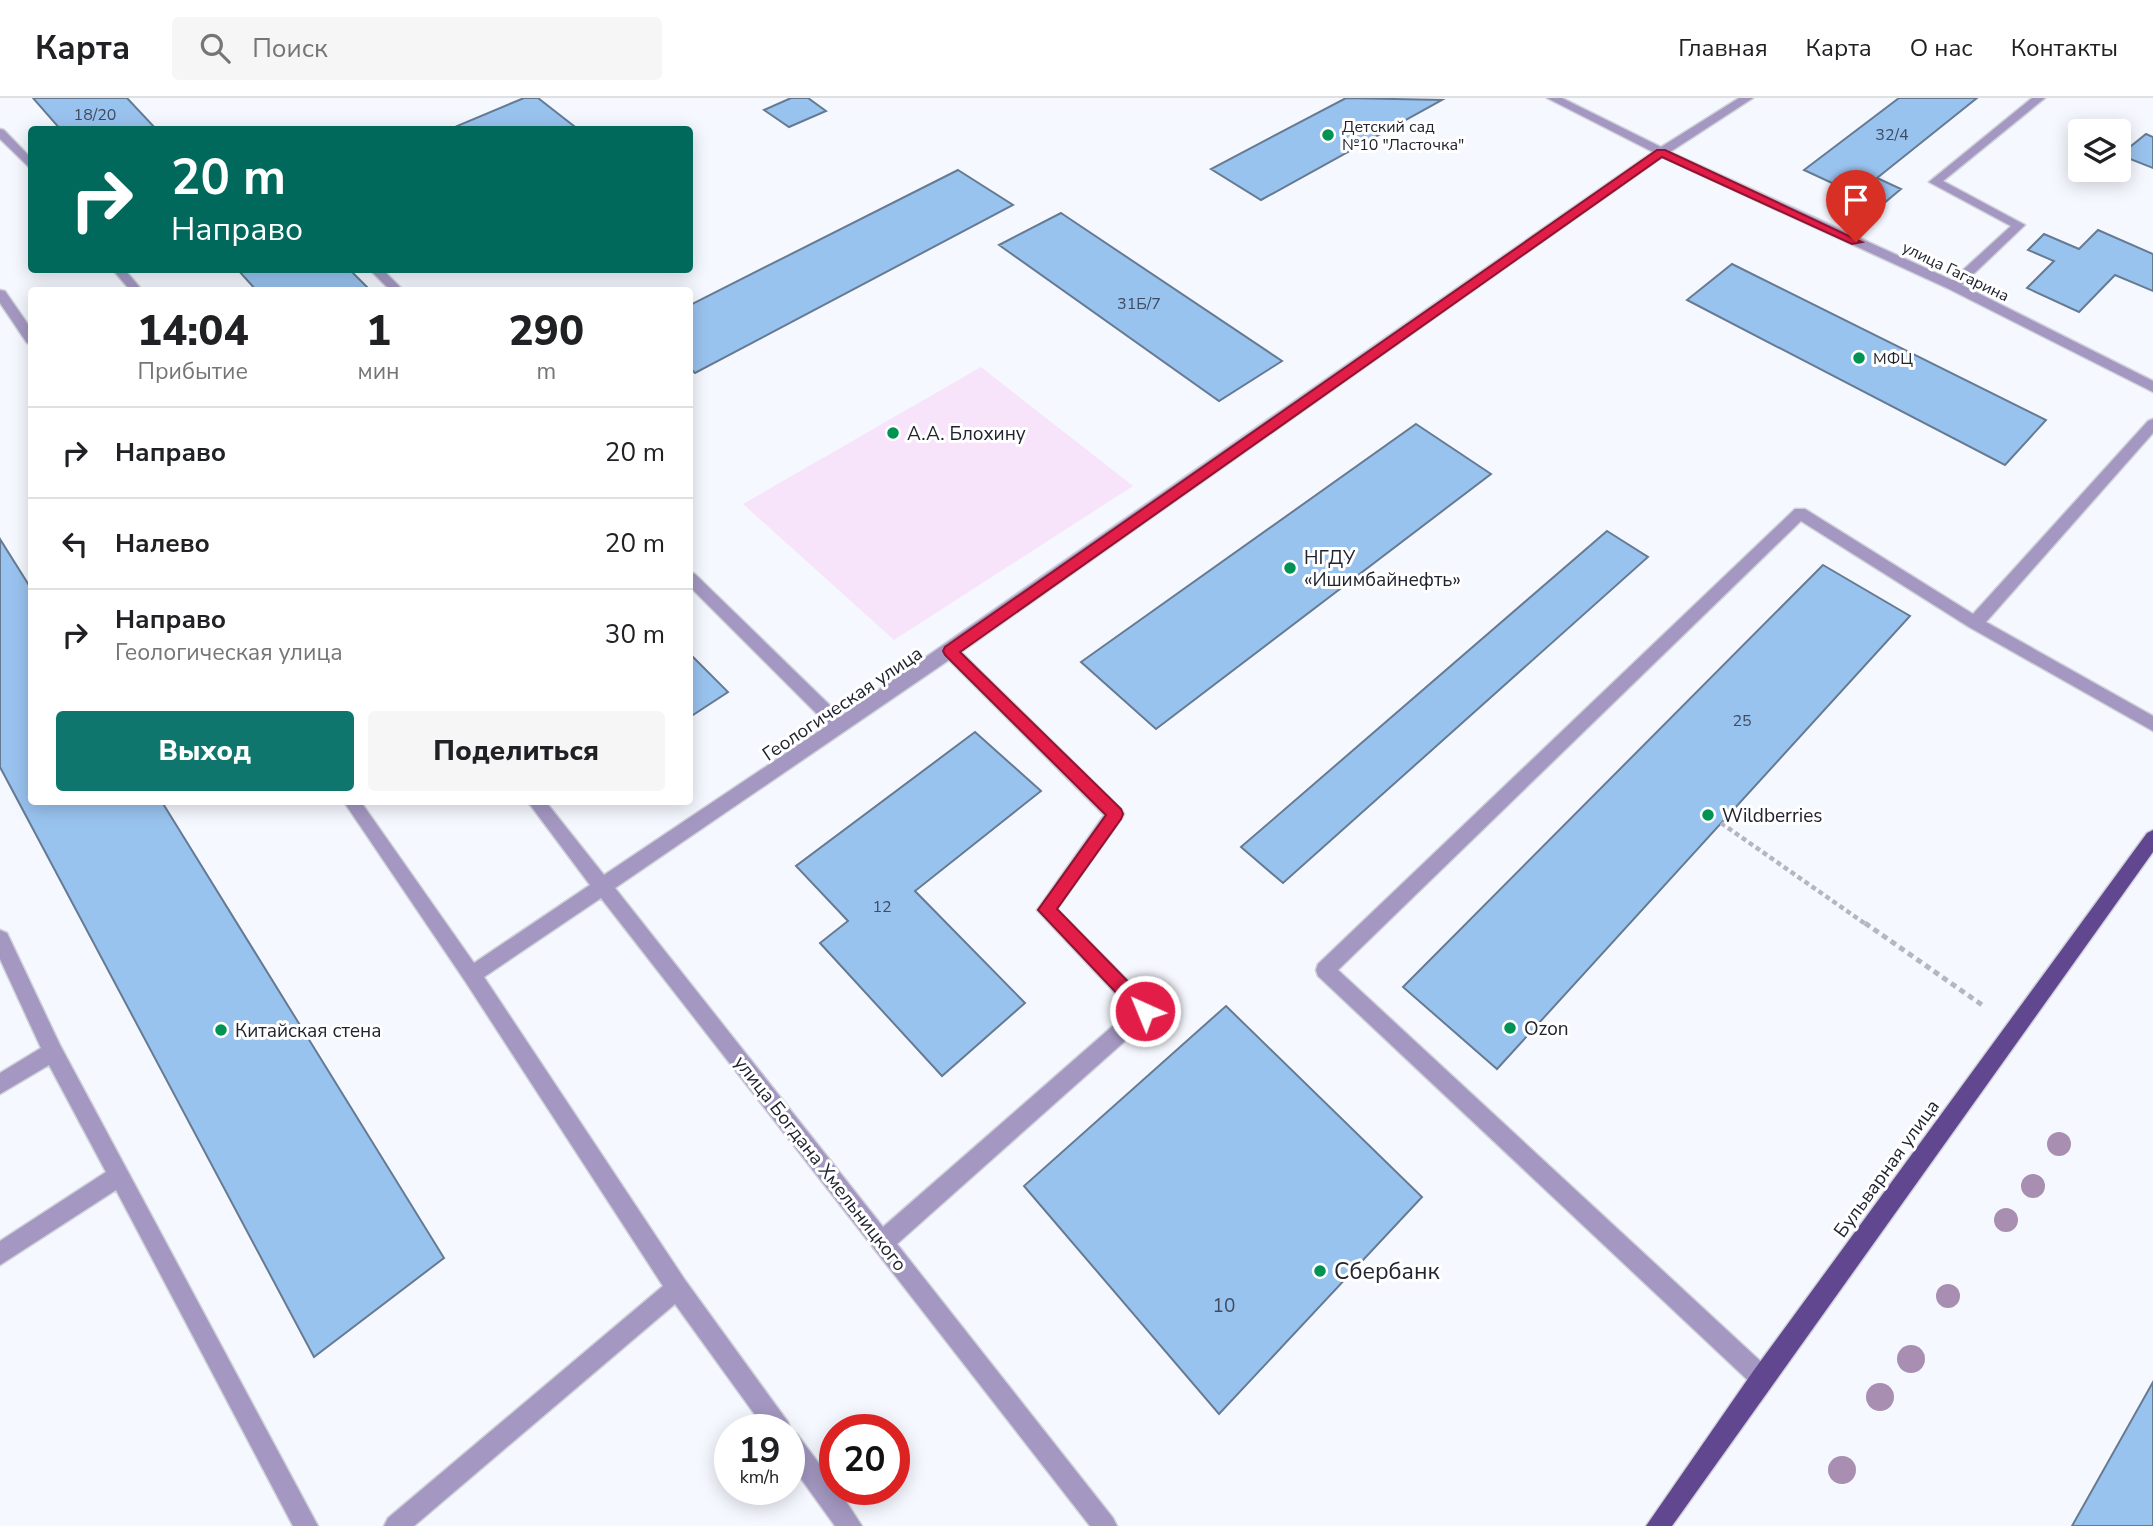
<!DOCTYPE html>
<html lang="ru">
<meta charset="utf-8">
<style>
body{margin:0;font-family:"Nunito Sans",sans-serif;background:#f6f6f6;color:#202124;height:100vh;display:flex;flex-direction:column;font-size:26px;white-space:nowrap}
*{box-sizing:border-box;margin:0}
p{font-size:23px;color:#757577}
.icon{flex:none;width:38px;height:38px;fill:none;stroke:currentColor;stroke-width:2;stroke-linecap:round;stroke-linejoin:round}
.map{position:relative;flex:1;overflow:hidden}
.side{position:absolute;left:28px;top:189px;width:665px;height:518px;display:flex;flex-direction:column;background:#fff;border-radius:7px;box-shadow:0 4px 18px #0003}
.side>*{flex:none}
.hud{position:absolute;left:28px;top:28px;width:665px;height:147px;border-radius:7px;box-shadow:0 4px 18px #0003;background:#00695c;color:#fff;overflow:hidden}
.controls{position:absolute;left:2068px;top:21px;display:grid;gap:14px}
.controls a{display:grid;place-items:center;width:63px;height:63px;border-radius:7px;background:#fff;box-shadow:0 4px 18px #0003;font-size:35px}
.speed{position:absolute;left:714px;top:1316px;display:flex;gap:14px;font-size:35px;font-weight:700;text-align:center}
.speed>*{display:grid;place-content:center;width:91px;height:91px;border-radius:50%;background:#fff;box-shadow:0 4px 18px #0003;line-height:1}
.speed small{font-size:18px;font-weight:400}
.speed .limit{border:10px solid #d22;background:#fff;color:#111}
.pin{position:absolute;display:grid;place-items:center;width:60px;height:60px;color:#fff;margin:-72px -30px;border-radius:50% 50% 50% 0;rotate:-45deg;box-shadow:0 0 7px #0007}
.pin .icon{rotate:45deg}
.me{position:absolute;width:77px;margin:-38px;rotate:316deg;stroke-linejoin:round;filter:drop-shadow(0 0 5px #0008)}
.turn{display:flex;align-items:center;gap:24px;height:147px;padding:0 28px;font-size:32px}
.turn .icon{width:91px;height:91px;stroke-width:2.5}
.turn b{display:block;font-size:49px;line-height:60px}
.eta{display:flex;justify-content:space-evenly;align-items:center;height:119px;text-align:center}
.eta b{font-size:42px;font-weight:800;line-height:49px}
.button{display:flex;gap:14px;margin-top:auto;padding:14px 28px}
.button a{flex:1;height:80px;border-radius:7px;background:#0f766e;color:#fff;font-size:28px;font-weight:800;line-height:80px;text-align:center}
.button a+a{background:#f6f6f6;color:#202124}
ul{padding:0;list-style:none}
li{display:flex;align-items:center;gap:21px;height:91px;padding:0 28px;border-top:2px solid #e0e0e0}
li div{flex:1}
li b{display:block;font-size:26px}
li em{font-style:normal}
header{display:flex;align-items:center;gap:42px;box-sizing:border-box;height:98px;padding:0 35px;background:#fff;border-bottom:2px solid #e0e0e0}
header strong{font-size:33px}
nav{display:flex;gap:38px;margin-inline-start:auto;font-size:24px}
.search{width:490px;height:63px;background:#f6f6f6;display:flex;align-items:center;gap:18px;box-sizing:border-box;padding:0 24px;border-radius:7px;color:#757577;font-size:26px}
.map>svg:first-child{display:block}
</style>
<header>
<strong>Карта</strong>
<div class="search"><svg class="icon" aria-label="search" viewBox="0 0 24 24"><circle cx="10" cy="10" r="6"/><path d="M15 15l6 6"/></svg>Поиск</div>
<nav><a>Главная</a><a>Карта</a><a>О нас</a><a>Контакты</a></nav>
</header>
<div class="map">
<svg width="2153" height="1428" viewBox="0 0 2153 1428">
<rect width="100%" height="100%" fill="#f6f8ff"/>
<path fill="#f7e3fa" d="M981,269l152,119 -239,154 -151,-136z"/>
<path fill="#99c3ef" stroke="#667b93" stroke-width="2" d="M33,0h94l30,32h-96z
M524,0h14l41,32h-118l-4,-4z
M791,0h17l18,13 -37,16 -25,-17z
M1346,0l96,2 -181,100 -50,-31z
M1899,0h78l-100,80 24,11 -30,25 -37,-17 11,-8 -41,-19z
M2146,36l7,3v31l-33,-13z
M958,72l55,35 -318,168 -5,-5v-63z
M1061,115l221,148 -63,40 -220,-156z
M2098,132l55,24v37l-38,-16 -36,37 -52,-24 27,-27 -26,-11 16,-16 35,15z
M1732,166l314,156 -41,45 -318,-165z
M238,172h112l20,20h-114z
M1416,326l75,50 -335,255 -75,-67z
M1607,433l41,26 -365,326 -42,-36z
M0,441l32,51v212h130l282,456 -130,99 -314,-590z
M1823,467l87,51 -413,453 -94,-82z
M690,556l38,38 -38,25z
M975,634l66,59 -126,100 110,112 -83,73 -122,-133 28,-22 -52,-55z
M1226,908l196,191 -203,217 -195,-228z
M2153,1284v144h-81z"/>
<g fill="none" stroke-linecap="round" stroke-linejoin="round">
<g stroke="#d0d2da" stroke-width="3">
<path id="minor" d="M1547,0h15l99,49 78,-49h14l-83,54 282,128 59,-54 -82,-44 103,-84h13l-102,83 82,44 -63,60 191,96v11l-204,-103 -287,-132 -701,495 160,157 3,5 -3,5 -64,90 95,96 3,6 -3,6 -255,227 216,274 4,8h-27l-489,-628 -117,79 201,303 103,142 3,9 6,3 38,51v4h3l24,37h-27l-46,-64v-32h-23l-91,-126 -261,222h-30l4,-8 275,-232 -198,-305 -121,-179h17l113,161 116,-78 -62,-83h18l58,73 224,-150 -138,-138v-15l5,2 146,142 812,-564zM949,562l155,155 -67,95 94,100 -248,217 -268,-339z
M0,31l4,1 28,29v11l-32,-31z
M113,172h12l17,20h-12z
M370,172h13l20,20h-13z
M0,192l5,1 27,39v14l-5,-1 -27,-40z
M2153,321v14l-167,189 167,94v15l-184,-104 -168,-106 -463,449 432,400 3,8 -3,8 -8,3 -8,-3 -436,-410 -2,-6 2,-6 477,-455h10l168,105 175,-193z
M0,832l7,3 53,112 258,481h-25l-177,-336 -116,75v-24l106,-69 -57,-107 -49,29v-21l41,-25 -41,-89z"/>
</g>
<g stroke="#d0d2da" stroke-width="3">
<path id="major" d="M2153,732v22l-481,674h-26l108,-156 393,-537z"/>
</g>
<path stroke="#b5b7c0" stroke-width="4.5" stroke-dasharray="5 3.5" stroke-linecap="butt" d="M1721,725l146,102"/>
<path stroke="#b5b7c0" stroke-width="5" stroke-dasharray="6 4.5" stroke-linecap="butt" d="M1865,825l120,84"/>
<use href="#minor" fill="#a498c2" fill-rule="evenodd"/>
<use href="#major" fill="#614790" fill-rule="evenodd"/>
</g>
<g fill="#a88eb1">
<circle cx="2059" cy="1046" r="12"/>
<circle cx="2033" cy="1088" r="12"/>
<circle cx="2006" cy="1122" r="12"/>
<circle cx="1948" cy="1198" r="12"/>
<circle cx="1911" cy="1261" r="14"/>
<circle cx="1880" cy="1299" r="14"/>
<circle cx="1842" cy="1372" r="14"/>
</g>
<path fill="#e11d48" stroke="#92132f" stroke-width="2" d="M1657,52h8l197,92 -10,2 -190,-87 -702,495 161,157 2,5 -2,5 -64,90 94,96 3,6 -3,6 -6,2 -6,-2 -101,-107 68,-95 -161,-160 -2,-4 2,-4z"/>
<g fill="#009353" stroke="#fff" stroke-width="2.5">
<circle cx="1328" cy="37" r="7"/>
<circle cx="1859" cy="260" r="7"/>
<circle cx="893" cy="335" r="7"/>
<circle cx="1290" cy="470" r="7"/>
<circle cx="1708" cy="717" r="7"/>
<circle cx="1510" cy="930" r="7"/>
<circle cx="221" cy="932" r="7"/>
<circle cx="1320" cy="1173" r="7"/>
</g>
<g text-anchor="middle" stroke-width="6" stroke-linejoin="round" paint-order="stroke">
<g font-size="16" fill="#3f4c60">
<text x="95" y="22">18/20</text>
<text x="1892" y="42">32/4</text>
<text x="1139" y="211">31Б/7</text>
<text x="1742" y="628">25</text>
<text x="882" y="814">12</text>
</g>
<g font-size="16" fill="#212430" stroke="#fff" text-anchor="start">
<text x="1342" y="34">Детский сад<tspan x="1342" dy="18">№10 "Ласточка"</tspan></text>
<text x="1873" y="266">МФЦ</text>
</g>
<g font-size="16" fill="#212430" stroke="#fff">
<text transform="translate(1956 173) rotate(26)" y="6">улица Гагарина</text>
</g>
<g font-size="19" fill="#212430" stroke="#fff" text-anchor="start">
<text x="907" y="342">А.А. Блохину</text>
<text x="1304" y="466">НГДУ<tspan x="1304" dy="22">«Ишимбайнефть»</tspan></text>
<text x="1722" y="724">Wildberries</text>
<text x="1524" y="937">Ozon</text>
<text x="235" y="939">Китайская стена</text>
</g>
<g font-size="19" fill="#212430" stroke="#fff">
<text transform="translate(842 605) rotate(-34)" y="7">Геологическая улица</text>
<text transform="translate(821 1065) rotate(52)" y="7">улица Богдана Хмельницкого</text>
<text transform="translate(1886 1070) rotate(-54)" y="7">Бульварная улица</text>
</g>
<g font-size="19" fill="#3f4c60">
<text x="1224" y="1214">10</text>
</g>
<g font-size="23" fill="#212430" stroke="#fff" text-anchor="start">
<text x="1334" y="1181">Сбербанк</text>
</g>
</g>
</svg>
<div class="controls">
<a><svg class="icon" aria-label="layers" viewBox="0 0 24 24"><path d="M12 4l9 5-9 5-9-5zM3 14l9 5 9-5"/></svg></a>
</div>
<div class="speed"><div>19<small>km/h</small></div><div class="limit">20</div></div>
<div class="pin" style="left:1856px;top:144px;background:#d93025"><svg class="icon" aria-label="arrive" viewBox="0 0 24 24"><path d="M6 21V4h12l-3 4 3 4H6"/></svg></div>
<svg class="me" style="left:1145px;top:913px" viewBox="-20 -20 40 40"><circle r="17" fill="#e11d48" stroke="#fff" stroke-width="3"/><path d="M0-11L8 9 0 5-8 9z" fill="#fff"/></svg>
<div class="hud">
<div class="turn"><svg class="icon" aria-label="right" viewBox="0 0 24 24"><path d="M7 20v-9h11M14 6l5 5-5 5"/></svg><div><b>20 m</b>Направо</div></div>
</div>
<section class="side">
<div class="eta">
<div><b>14:04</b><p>Прибытие</p></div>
<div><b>1</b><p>мин</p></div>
<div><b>290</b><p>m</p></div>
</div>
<ul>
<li><svg class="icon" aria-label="right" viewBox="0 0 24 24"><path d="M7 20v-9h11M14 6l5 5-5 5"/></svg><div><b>Направо</b></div><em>20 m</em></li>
<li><svg class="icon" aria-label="left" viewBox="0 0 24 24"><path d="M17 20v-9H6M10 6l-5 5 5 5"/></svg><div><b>Налево</b></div><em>20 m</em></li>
<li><svg class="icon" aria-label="right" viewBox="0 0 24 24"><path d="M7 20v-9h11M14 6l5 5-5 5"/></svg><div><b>Направо</b><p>Геологическая улица</p></div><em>30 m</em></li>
</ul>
<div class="button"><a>Выход</a><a>Поделиться</a></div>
</section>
</div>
